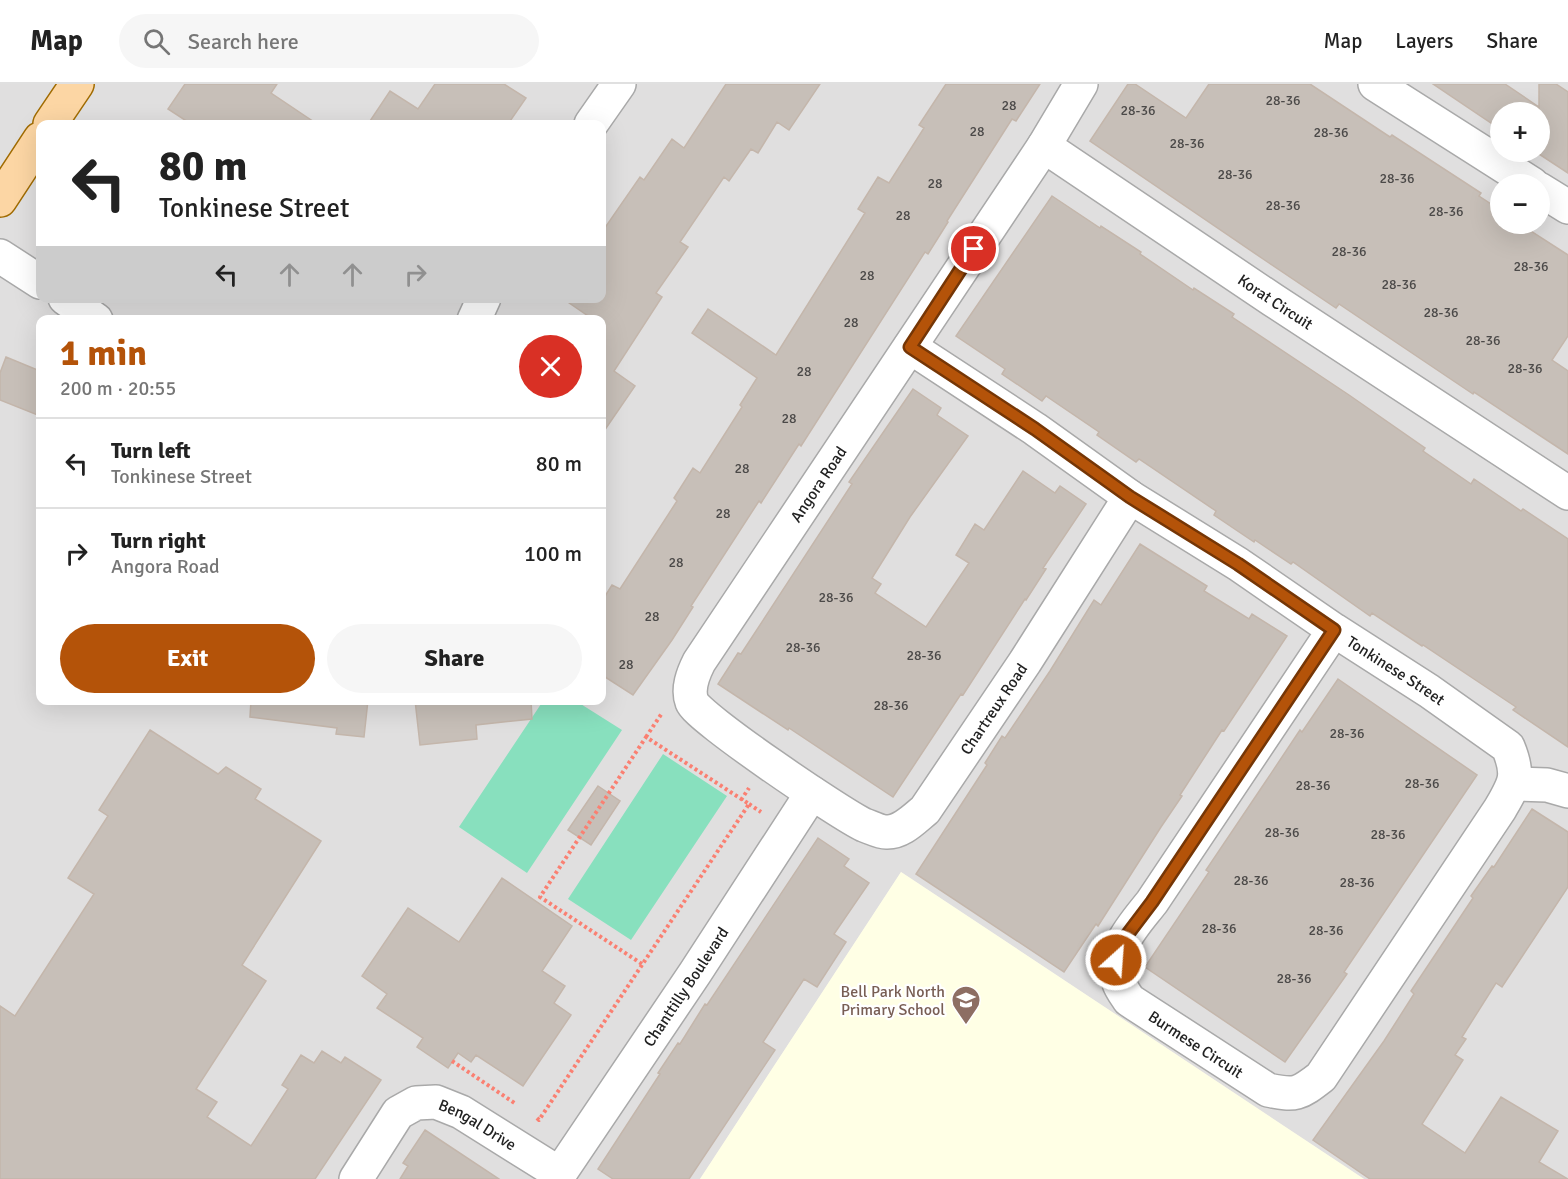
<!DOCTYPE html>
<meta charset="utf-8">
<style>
body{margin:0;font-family:Signika,sans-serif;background:#f6f6f6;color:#222;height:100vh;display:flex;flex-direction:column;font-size:22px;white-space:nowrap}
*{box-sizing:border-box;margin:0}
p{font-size:20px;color:#767676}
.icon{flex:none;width:33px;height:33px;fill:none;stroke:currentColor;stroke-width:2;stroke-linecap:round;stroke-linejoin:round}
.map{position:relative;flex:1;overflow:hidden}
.details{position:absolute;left:36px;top:231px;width:570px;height:390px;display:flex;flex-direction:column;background:#fff;border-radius:12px;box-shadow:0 6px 24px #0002}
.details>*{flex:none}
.guide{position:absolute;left:36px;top:36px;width:570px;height:183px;border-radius:12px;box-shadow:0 6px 24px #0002;background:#fff;color:#222;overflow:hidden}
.controls{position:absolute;left:1490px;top:18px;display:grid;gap:12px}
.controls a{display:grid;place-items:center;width:60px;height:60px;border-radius:50%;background:#fff;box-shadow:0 6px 24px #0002;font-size:30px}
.pin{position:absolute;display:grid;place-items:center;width:51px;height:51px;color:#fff;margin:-26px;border:3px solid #fff;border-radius:50%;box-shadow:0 2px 6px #0007}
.me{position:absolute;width:66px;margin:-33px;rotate:26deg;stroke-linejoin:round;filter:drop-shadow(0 0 4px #0008)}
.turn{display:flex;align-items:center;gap:21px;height:126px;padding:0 24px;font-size:27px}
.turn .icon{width:78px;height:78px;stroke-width:2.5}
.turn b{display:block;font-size:42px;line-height:51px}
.lanes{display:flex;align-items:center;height:57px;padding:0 24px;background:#0003;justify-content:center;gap:30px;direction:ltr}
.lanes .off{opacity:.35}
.round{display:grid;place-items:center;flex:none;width:63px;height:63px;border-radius:32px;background:#f6f6f6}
.overview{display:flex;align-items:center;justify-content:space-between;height:102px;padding:0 24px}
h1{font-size:36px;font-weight:700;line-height:45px;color:#b45309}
.cta{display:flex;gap:12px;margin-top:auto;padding:12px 24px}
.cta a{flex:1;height:69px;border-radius:36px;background:#b45309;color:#fff;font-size:24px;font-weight:700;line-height:69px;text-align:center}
.cta a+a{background:#f6f6f6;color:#222}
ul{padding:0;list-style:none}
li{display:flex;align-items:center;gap:18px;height:90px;padding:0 24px;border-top:2px solid #e0e0e0}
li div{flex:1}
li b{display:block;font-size:22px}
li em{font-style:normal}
header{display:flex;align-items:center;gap:36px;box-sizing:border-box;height:84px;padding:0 30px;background:#fff;border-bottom:2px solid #e0e0e0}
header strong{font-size:28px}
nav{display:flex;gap:33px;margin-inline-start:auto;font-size:21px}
.search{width:420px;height:54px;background:#f6f6f6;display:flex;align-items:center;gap:15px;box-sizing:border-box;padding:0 21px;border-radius:33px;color:#767676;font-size:22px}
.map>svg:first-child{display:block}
</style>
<header>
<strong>Map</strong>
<div class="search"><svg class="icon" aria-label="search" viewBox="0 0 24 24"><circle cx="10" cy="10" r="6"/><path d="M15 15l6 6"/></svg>Search here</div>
<nav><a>Map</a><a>Layers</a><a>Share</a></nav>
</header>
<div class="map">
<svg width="1568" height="1095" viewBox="0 0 1568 1095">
<rect width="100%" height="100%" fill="#f2efe9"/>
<path fill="#e0dfdf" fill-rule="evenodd" d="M0,0h1568v1095h-204l-463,-307 -201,307h-700zM1500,28h39v40h-39zM40,40h562v174h-562zM1500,100h39v40h-39zM40,236h562v380h-562z"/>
<path fill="#ffffe5" d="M901,788l463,307h-664z"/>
<path fill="#88e0be" d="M543,617h33l46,29 -95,143 -68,-46z
M663,670l64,42 -96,144 -63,-41z"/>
<path fill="#c7bfb8" stroke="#c4b6ab" stroke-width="1.5" d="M185,0h92l-6,9 46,31h-126l-23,-15z
M435,0h69l22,14 -18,26h-140l22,-33 28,18z
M726,0h94l-31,46 -12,-8 -19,31 -7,-4 -22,32 -5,-4 -44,65 8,5 -32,46 6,4 -48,74 21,15 -33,48v-114h-8l-32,-22h40v-66l38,-55 4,3 28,-41 12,9z
M946,0h94l-24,37 -4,-2 -65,102 1,1 -20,32 -3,-2 -124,194 -2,-2 -38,59 -2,-2 -68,105 2,1 -21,33 -39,55 -31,-20v-74l10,-16 8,4 57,-88 -3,-3 19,-30 7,5 42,-66 -2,-2 17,-27 -65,-45 16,-24 68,46 89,-142 -7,-4 20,-32 11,6 35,-55 -5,-3z
M1128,0h7l51,34 23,-34h101l80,53 2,-2 89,58 -2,3 21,14v14h20l48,31v81l-16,24 16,11v83l-94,-62 -1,2 -134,-90 -3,4 -67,-45 -179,-122z
M1433,0h72l34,23v-23h17l12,8v81l-29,-19v-47l-4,5h-35v17z
M1052,112l48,32 1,-2 40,26 -1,2 53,36 1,-2 40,26 -2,3 117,78 76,53 -2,3 48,33 3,-5 47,32 2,-2 45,30v208l-55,-37 3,-3 -93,-62 -1,1 -50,-33 -2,3 -77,-54 -2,2 -36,-24 -1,2 -40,-27 2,-4 -77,-52 -3,3 -39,-27 2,-3 -53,-36 -4,5 -40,-27 3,-5 -49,-33z
M6,273l34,14v45l-40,-16v-27z
M913,305l28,19 -4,7 31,21 -58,81 -38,61 9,6 -6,9 51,34 43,-64 -13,-8 19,-31 9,6 39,-59 32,22 5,-7 26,18 -43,64 3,1 -20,31 -1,-1 -62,96 -2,-1 -68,103 -104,-69 -1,2 -70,-46 20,-31 3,1 111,-170 -3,-2z
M1140,460l67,42 -3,5 45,28 3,-5 35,22 -63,95 -2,-1 -42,65 2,1 -21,31 -63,99 -2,-2 -32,48 -148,-98 71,-109 -2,-2 17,-27 3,2 45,-67 44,-71 7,5z
M1338,595l139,96 -133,197 3,2 -62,88 -140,-95 64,-95 -3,-2 60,-89 34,-51 2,2z
M251,616h117l-4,37 -28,-3 1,-6 -87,-11z
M415,616h116l1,19 -56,6 1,14 -57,6z
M150,646l68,44 8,-7 35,22 -6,10 66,42 -79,124 24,16 -70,108 21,13 -10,15 44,29 37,-57 -6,-4 19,-30 13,8 8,-12 19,12 4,-6 36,23 -66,99h-315v-173l15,10 79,-122 -26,-16 40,-62 -9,-6z
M598,702l22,15 -29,44 -23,-15z
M1532,725l36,23v55l-66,100 -6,-4 -34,54 4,2 -11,16 8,5 -41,64 43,29 36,-56 57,34 -19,31 29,17h-198l-57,-39 71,-99 30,-47 -3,-3 62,-93 -2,-2 21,-30 2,1z
M818,754l31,21 -5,7 25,17 -35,51 12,8 -29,45 -13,-8 -41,63 12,8 -86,129h-76l-15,-10 62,-95 -2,-1 20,-30 2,1 25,-40 2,1z
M502,794l70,48 -30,45 23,15 -11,17 17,12 -48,71 -47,-31 -5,7 -13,-9 -10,15 -31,-21 6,-9 -46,-30 10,-14 -25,-18 46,-68 51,34z
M425,1046l74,49h-99l8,-13 -5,-3z"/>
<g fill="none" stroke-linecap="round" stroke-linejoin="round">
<g stroke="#a9a9a9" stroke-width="36">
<g id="minor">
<path id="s1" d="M1081,0l-37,62 -345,516c-6,12 -12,27 -7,40 5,15 150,113 172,123 6,2 16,7 22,7 15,1 28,-13 39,-22l100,-148 105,-165"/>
<path d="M1375,0l157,100"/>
<path d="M591,40l28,-40"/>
<path id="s2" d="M1044,62l229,154 295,193"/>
<path d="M1539,105l29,18"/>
<path d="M0,172l40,26"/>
<path d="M65,214l31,22"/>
<path d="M474,236l10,-22"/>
<path id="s3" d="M910,263l125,82 95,68 108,67 96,66 95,61 79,56c12,29 7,36 -8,62l-179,268c-22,17 -25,19 -53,13l-139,-90c-3,-5 -8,-11 -10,-17 -11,-32 15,-58 33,-81l182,-272"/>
<path d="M1515,700l32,1 21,6"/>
<path id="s4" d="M356,1095l42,-66 18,-10 20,-1 25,10 99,62"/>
<path id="s5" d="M556,1095l139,-206 117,-180"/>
</g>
</g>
<g stroke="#a06b00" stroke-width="36">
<path id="major" d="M50,40l27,-40
M0,116l40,-61"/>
</g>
<path stroke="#fa8072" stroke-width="4" stroke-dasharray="3 3" stroke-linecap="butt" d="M646,653l16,-24
M741,716l8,-12
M749,720l12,8
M452,977l64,43
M537,1034l2,2 210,-316 -103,-67 -106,160 102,67"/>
<use href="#minor" stroke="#fff" stroke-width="33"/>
<use href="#major" stroke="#fcd6a4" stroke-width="33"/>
</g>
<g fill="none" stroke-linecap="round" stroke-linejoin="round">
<g stroke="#753606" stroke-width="15">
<path id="route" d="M974,165l-64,98 125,82 95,68 108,67 96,66 -182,272 -28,37 -8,21"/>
</g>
<use href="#route" stroke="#b45309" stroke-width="10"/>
</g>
<defs>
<g id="school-pin" transform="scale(1.5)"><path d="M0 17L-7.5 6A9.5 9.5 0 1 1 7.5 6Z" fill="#8d6e63" stroke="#fff"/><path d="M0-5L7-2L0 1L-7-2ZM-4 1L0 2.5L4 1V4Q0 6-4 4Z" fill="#fff"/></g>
</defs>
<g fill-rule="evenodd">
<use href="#school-pin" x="966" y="916"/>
</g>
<g text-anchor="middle" stroke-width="4.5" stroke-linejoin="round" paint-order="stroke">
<g font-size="14" fill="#4b4948">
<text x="1283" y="21">28-36</text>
<text x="1009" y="26">28</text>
<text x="1138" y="31">28-36</text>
<text x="977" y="52">28</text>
<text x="1331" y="53">28-36</text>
<text x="1187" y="64">28-36</text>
<text x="1235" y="95">28-36</text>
<text x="1397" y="99">28-36</text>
<text x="935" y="104">28</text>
<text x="1283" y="126">28-36</text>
<text x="1446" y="132">28-36</text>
<text x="903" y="136">28</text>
<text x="1349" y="172">28-36</text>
<text x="1531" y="187">28-36</text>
<text x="867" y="196">28</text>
<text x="1399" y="205">28-36</text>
<text x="1441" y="233">28-36</text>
<text x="851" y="243">28</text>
<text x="1483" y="261">28-36</text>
<text x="1525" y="289">28-36</text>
<text x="804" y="292">28</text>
<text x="789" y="339">28</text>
<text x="742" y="389">28</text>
<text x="723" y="434">28</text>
<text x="676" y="483">28</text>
<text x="836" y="518">28-36</text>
<text x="652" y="537">28</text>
<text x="803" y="568">28-36</text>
<text x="924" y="576">28-36</text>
<text x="626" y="585">28</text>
<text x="891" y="626">28-36</text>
<text x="1347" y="654">28-36</text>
<text x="1422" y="704">28-36</text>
<text x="1313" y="706">28-36</text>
<text x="1282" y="753">28-36</text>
<text x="1388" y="755">28-36</text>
<text x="1251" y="801">28-36</text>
<text x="1357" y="803">28-36</text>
<text x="1219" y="849">28-36</text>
<text x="1326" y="851">28-36</text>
<text x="1294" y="899">28-36</text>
</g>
<g font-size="16" fill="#222" stroke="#fff">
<text dy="6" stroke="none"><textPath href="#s2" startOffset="279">Korat Circuit</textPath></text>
<text transform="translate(818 400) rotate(-56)" y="6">Angora Road</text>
<text dy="6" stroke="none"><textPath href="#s3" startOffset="584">Tonkinese Street</textPath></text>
<text dy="6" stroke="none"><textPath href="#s1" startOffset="1138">Chartreux Road</textPath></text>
<text dy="6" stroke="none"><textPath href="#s5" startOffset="232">Chanttilly Boulevard</textPath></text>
<text transform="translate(1196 960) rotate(33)" y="6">Burmese Circuit</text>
<text dy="6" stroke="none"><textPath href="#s4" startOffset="166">Bengal Drive</textPath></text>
</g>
<g font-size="16" fill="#785e54" stroke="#fff" text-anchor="end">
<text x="945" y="913">Bell Park North<tspan x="945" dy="18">Primary School</tspan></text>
</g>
</g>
</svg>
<div class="controls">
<a>+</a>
<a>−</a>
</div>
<div class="pin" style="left:974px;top:165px;background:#d93025"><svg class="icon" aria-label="arrive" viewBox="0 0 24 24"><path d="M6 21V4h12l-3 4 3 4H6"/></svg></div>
<svg class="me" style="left:1116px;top:876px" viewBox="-20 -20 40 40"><circle r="17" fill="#b45309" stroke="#fff" stroke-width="3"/><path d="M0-11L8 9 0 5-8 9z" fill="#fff"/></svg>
<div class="guide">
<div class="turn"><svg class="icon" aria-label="left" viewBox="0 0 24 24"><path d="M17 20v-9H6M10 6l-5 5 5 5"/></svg><div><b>80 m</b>Tonkinese Street</div></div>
<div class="lanes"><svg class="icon" aria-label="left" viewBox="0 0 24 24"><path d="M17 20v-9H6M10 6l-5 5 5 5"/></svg><svg class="icon off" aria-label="ahead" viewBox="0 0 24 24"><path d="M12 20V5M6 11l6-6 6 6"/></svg><svg class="icon off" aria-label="ahead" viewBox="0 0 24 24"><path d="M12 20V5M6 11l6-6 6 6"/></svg><svg class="icon off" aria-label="right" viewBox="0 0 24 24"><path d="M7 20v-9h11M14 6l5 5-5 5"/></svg></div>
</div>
<section class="details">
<div class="overview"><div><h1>1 min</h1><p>200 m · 20:55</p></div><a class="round" style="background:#d93025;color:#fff"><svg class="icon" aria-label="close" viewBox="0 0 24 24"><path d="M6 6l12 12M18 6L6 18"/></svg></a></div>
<ul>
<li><svg class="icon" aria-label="left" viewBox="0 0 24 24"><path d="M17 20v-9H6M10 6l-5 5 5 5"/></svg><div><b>Turn left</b><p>Tonkinese Street</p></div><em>80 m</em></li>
<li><svg class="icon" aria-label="right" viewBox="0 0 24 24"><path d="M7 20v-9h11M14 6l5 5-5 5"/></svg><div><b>Turn right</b><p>Angora Road</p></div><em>100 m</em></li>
</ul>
<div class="cta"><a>Exit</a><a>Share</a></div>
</section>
</div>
